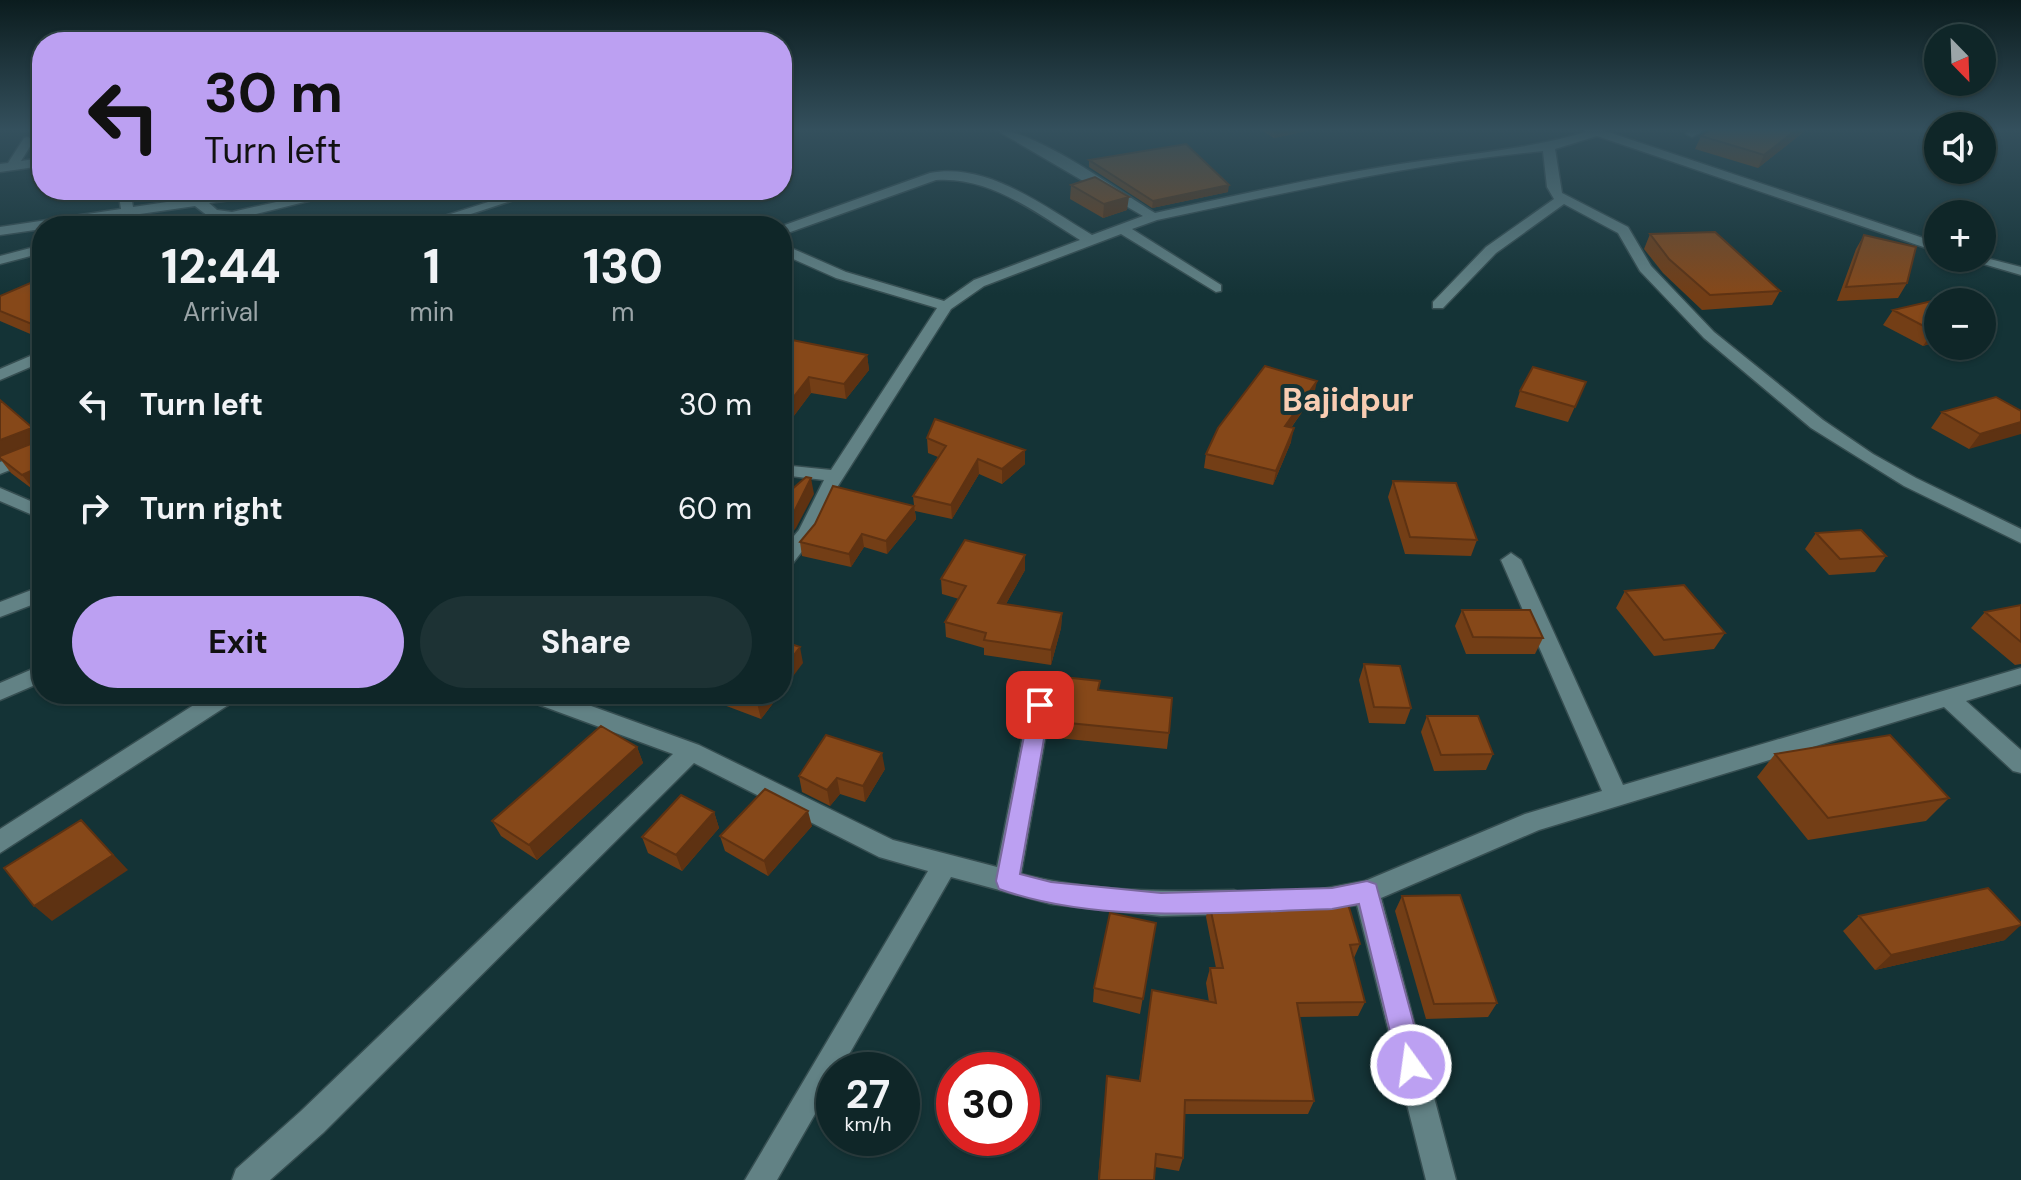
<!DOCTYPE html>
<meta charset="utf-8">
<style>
body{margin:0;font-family:"DM Sans",sans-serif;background:#1d3234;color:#f1f3f6;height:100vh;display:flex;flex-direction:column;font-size:30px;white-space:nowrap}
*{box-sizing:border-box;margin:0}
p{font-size:26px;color:#9ba5a8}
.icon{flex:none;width:44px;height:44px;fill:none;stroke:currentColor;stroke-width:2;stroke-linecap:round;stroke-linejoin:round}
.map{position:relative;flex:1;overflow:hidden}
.details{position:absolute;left:32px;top:216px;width:760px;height:488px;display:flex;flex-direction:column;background:#0f2628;border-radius:32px;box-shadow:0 2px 6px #0004,0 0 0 2px #2f4345}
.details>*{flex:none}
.hud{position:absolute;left:32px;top:32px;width:760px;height:168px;border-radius:32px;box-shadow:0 2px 6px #0004,0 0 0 2px #2f4345;background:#bca0f2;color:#111;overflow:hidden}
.needle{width:52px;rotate:157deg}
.fabs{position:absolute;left:1924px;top:24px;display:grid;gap:16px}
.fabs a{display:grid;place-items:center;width:72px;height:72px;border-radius:50%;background:#0f2628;box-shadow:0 2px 6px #0004,0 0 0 2px #2f4345;font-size:40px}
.speed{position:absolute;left:816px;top:1052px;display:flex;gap:16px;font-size:40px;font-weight:700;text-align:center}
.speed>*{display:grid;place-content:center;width:104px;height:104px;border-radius:50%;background:#0f2628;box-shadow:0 2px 6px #0004,0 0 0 2px #2f4345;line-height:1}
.speed small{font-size:20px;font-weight:400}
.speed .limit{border:12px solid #d22;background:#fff;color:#111}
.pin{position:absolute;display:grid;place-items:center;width:68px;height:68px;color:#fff;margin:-34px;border-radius:16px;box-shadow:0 4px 12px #0006}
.me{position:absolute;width:88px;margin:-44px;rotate:346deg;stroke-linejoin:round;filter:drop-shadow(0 0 6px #0008)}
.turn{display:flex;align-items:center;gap:28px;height:168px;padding:0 40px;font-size:36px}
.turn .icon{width:104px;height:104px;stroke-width:2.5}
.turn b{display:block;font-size:56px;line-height:68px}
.eta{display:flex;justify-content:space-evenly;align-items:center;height:136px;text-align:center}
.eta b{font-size:48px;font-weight:700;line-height:56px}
.cta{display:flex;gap:16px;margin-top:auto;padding:16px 40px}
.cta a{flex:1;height:92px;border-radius:48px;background:#bca0f2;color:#111;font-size:32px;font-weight:700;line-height:92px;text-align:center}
.cta a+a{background:#1d3234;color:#f1f3f6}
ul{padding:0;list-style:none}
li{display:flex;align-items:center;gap:24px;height:104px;padding:0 40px}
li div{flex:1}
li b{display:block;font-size:30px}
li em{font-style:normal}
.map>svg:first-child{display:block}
</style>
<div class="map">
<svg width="2021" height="1180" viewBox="0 0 2021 1180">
<rect width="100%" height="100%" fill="#143336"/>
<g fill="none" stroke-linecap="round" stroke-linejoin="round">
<g stroke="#364e51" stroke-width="3">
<path id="minor" d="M996,130c38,-1 123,61 159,83 82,-18 163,-36 245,-49 62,-10 126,-14 186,-32l-2,-2h18l336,113v9l-341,-116 -42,13 7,44 66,34 23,39 63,66 109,88 50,34 43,24 105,51v14l-117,-57 -93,-58 -107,-90 -64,-67 -22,-38 -54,-29 -68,49 -53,55h-10v-6l53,-55 68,-48 -7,-12 -4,-36c-130,12 -258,42 -386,69l-25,9 89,56v6l-5,1 -95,-58 -137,52 -33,23 -115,180 -22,47 -25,32 -7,2v-20l17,-20 25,-50 -42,-5v-10l49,5 106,-162 -101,-30 -54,-24v-10l64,28 98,29 30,-21 106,-40c-44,-27 -90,-64 -144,-60l-154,55v-9l148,-53c58,-11 115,34 162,62l51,-19z
M1691,130h14l-13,7 -6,-3z
M28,137l6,3 -13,21 21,-3v8l-42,6v-8l8,-1 16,-25z
M118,190h12l3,17 115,-17h31l-6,4 -64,9 8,7 15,2 98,-22h23l-121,30 -24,-4 -13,-10 -62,9 -13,11 -7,-4 4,-5 -75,9v3l-42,6v-8l121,-18z
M526,190h19l-111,36h-21z
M42,245v8l-42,11v-8z
M1982,257l39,10v8l-58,-17z
M42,351v11l-42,18v-11z
M42,446v11l-42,17v-12z
M0,488l42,18v13l-42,-18z
M1511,553l10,7 102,225 398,-117v16l-55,17 55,49v23l-8,-2 -69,-64 -405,123 -158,68 75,282h-30l-69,-275 -36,5 -9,-3 -4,-8 4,-8 53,-10 160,-67 77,-23 -101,-231z
M42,586v15l-42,16v-15z
M42,665v17l-42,18v-17z
M211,694h28l-3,6 -236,153v-24z
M523,694h35l141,51 194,95 104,27 32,-162 3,-6 8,-3 8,3 3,6 -30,169c69,18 142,18 213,16l9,4 4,8 -4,8 -9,4 -73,2 -110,-12 -100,-27 -111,193h-6v11l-57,99h-32l183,-309 -49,-14 -185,-94 -371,370 -53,47h-38l4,-11 65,-58 372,-357 -147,-54z"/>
</g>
<use href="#minor" fill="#628285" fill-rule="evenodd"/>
</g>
<path fill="#733e16" d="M1261,130h51l-38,8z
M1710,130h96l-48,38 -63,-19 6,-13z
M1089,160l139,32 -76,16 -63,-41z
M1071,185l56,25 -24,8 -33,-19z
M1650,234l130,57 -8,14 -70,5 -39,-37 -19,-24z
M1864,235l43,48 -9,15 -61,3 19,-52z
M42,278v61l-42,-18v-25z
M1932,301l6,40 -15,5 -40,-21 10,-15z
M782,338l85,17 2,15 -23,29 -35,-6 -27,36h-2z
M1586,382l-18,40 -53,-15 5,-16z
M1314,395l-23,33v14l-18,43 -69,-17 2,-14z
M0,400l42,36v51l-7,4 -24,-18 -10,-13 -1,1z
M2021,411l-52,38 -38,-21 11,-16z
M927,438l98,26 -23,20 -23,-10 -27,45 -37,-8 1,8 -29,35 -23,-7 -13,20 -49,-11 -2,-14 114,-37 -1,-9 25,-39 -10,-4z
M1393,481l84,59 -6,16 -66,-2 -17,-57z
M1816,533l70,23 -11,16 -46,3 -24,-26z
M1025,555v15l-19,34 56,9 -1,15 -10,37 -67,-10v-7l-38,-11 -1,-15 14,-23 -17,-5 -1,-15z
M1625,591l100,42 -11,16 -60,7 -38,-48z
M2021,605v59l-6,1 -44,-37 14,-16z
M1462,610l81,28 -8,16h-69l-11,-28z
M1364,664l47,44 -6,16 -36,-1 -10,-43z
M1053,676l46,14 70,43 -2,16 -119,-12 1,-16 4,-23z
M699,694h81l-19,25 -61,-23z
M1427,716l66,38 -7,16 -52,1 -13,-39z
M637,747l6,16 -106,97 -36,-24 -9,-15z
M1775,754l174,44 -23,23 -118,19 -51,-63z
M885,769l-20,33 -25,-8 -10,12 -28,-14 -3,-16z
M714,812l5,16 -37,43 -34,-18 -6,-16z
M812,826l-44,50 -43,-25 -5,-15z
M1402,896l95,107 -9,14 -62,2 -31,-108z
M1209,902l151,42 -6,14 11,44 -7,14 -59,1 15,84 -6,13h-123l-2,44 -4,13 -24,-4 -1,13h-56l9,-104 32,5 13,-91 57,12 -3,-19 4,-15h6l-10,-51z
M1859,916l146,24 -130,30 -32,-39z
M1156,923l-16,91 -47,-12 1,-14z"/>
<path fill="#5e3212" d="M1275,130h37l-38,8z
M1796,130h10l-48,38 6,-13z
M1229,185l-1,7 -76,16 1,-7z
M1129,197l-2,13 -24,8 1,-14z
M42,322v15l-8,-12z
M1938,329v12l-15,5 10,-15z
M867,355l2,15 -23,29 -2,-15z
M809,377l2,16 -27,36 -2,-17z
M1317,381l-3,14 -32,45 3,-14z
M2021,422v12l-52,15 11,-15z
M32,428l10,13 -42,17v-18z
M1294,428l-3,14 -18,43 3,-14z
M1025,450v14l-23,20v-15z
M978,459l1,15 -27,45 -1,-14z
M42,466v21l-7,4 -13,-16z
M811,478l3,16 -18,34 -14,18v-19z
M914,506l2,13 -29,35 -1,-13z
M862,534l2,13 -13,20 -2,-13z
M1025,555v15l-27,48v-15z
M1062,613l-1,15 -10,37v-15z
M800,647l3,16 -21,28v-20z
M764,694h16l-19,25 -4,-16z
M637,747l6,16 -106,97 -8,-15z
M882,753l3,16 -20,33 -2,-16z
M837,778l3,16 -10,12 -3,-16z
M808,811l4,15 -44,50 -4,-15z
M714,812l5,16 -37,43 -6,-16z
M81,820l47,50 -76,51 -18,-15z
M2021,925l-16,15 -130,30 16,-15z"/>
<path fill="#864819" stroke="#5e3212" stroke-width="2" d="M1710,130h86l-32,25 -63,-19z
M1186,144l43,41 -76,16 -64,-41z
M1095,177l34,20 -25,7 -33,-19z
M1715,232l65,59 -70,4 -41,-36 -19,-25z
M1864,235l52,12 -9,36 -61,4z
M42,278v44l-8,3 -34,-14v-15z
M1932,301l6,3v25l-5,2 -40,-21z
M782,338l85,17 -23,29 -35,-7 -27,35z
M1265,366l52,15 -32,45 9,2 -18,43 -70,-17 12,-26z
M1533,367l53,15 -11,25 -55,-16z
M1996,397l25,14v11l-41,12 -38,-22z
M0,400l42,36v30l-20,9 -22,-17v-2l33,-13 -1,-15 -32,12z
M935,419l90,31 -23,19 -24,-10 -27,46 -38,-9 33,-50 -19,-8z
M806,477l5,1 -17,34 -12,15v-29z
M1393,481l63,2 21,57 -67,-3z
M833,486l81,20 -28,35 -24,-7 -13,20 -49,-12 15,-18z
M1861,530l25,26 -46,3 -24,-26z
M965,540l60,15 -27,48 64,10 -11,37 -67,-10 2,-7 -41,-11 21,-36 -25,-7z
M1684,585l41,48 -61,7 -39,-49z
M2021,605v37l-36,-30z
M1462,610h68l13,28 -70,-1z
M782,641l18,6 -18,24z
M1364,664l36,2 11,42 -37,-1z
M1053,676l47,5 -2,9 74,8 -3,35 -120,-12 6,-32z
M734,694h30l-7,9z
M1427,716h51l15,38 -52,1z
M601,726l36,21 -108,98 -37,-24z
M826,735l56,18 -19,33 -26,-8 -10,12 -28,-14z
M1890,735l59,63 -121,20 -53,-64z
M765,789l43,22 -44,50 -44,-25z
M681,795l33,17 -38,43 -34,-18z
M81,820l32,35 -79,51 -30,-38z
M1988,888l33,35v2l-130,30 -32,-39z
M1345,894l15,50 -10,1 15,57 -68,1 17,98 -129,-1 -2,58 -27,-4 -2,26h-55l8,-104 33,5 12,-91 64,13 -6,-35h13l-14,-66z
M1460,895l37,108 -63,1 -32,-108z
M1110,913l46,10 -13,76 -49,-11z"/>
<linearGradient id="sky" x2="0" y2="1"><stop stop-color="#0b1c1e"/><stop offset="0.44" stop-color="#34505d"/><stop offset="1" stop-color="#34505d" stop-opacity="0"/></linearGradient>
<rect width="2021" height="295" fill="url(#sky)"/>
<path fill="#bca0f2" stroke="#7a689d" stroke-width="2" d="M1040,698l7,2 3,5 -30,169 31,8 110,11 171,-5 35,-7 9,3 49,181 -4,9 -10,4 -9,-4 -4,-9 -39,-161 -27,5c-105,3 -233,16 -333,-20l-3,-8 34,-176 3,-5z"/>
<g text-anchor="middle" stroke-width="8" stroke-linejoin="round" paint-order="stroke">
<g font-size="32" font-weight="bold" fill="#f8cdb3" stroke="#143336">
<text x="1348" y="411">Bajidpur</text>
</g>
</g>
</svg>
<div class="fabs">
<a><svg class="needle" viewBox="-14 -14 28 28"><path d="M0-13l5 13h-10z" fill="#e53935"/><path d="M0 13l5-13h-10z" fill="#9ba5a8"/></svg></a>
<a><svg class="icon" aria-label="sound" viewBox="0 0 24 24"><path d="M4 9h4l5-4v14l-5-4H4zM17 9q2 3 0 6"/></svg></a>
<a>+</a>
<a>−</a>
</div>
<div class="speed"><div>27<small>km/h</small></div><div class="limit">30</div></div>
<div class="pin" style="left:1040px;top:705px;background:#d93025"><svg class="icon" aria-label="arrive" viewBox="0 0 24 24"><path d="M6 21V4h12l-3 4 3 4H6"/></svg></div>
<svg class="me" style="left:1411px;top:1065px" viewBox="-20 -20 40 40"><circle r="17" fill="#bca0f2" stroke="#fff" stroke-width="3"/><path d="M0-11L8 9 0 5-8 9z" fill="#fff"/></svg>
<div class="hud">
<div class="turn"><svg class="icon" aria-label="left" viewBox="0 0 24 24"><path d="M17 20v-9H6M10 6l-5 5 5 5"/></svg><div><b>30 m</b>Turn left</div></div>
</div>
<section class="details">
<div class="eta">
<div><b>12:44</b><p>Arrival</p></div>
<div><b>1</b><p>min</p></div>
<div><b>130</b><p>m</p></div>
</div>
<ul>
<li><svg class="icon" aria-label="left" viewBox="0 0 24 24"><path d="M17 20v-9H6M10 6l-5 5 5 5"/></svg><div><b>Turn left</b></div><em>30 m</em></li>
<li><svg class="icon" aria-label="right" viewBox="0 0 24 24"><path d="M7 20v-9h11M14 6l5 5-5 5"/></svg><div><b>Turn right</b></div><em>60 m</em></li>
</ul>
<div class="cta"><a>Exit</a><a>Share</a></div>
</section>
</div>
